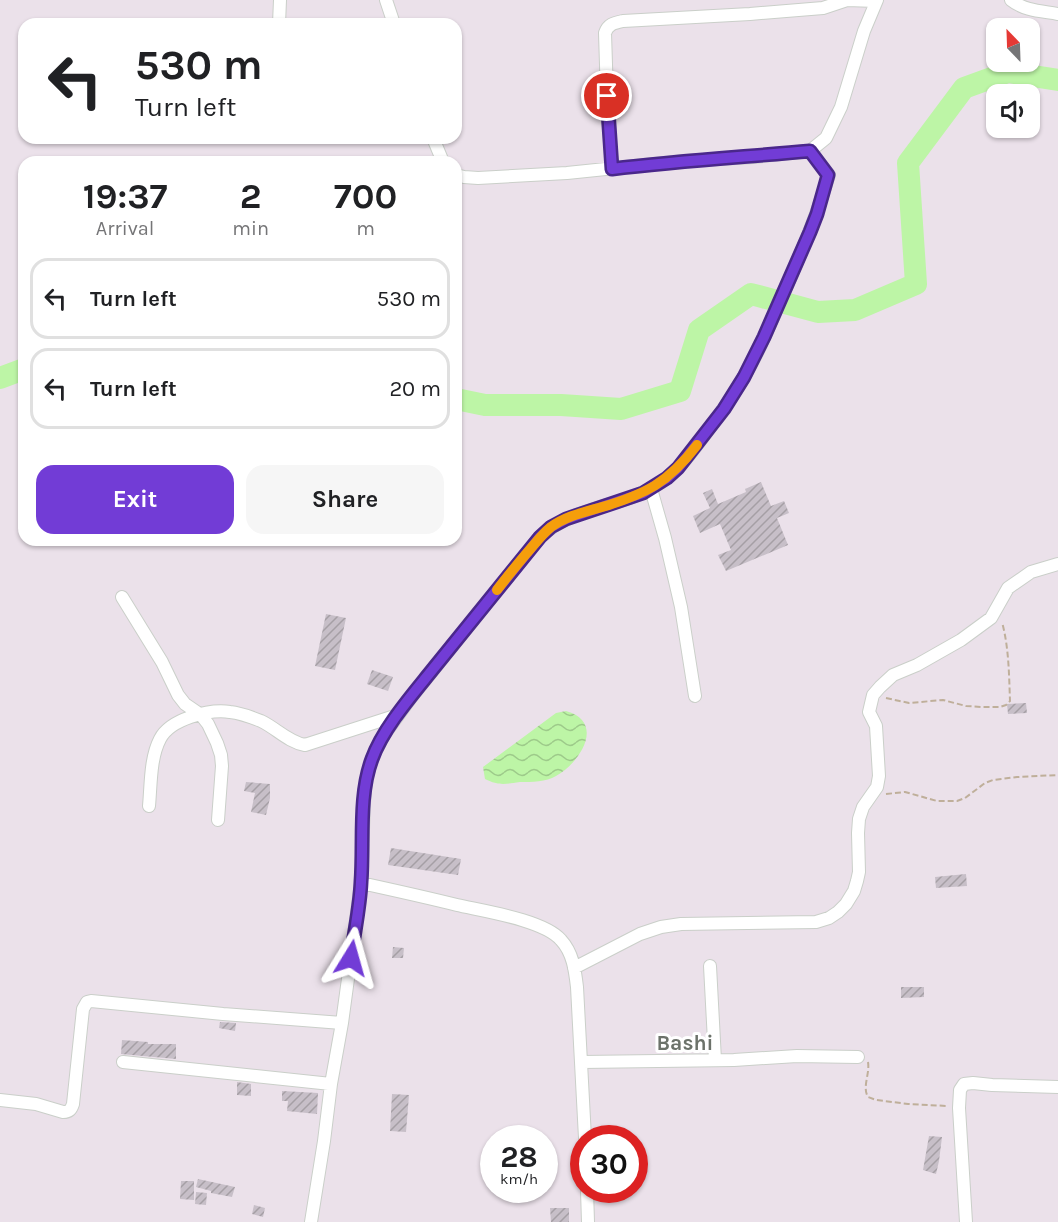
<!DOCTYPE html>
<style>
body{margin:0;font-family:Karla,sans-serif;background:#f6f6f6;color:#202124;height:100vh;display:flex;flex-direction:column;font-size:22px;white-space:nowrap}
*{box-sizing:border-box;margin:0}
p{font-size:20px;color:#757577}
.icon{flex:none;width:33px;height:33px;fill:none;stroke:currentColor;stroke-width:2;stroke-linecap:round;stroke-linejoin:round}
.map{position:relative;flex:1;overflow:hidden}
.details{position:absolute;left:18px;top:156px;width:444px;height:390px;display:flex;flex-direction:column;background:#fff;border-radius:18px;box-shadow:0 2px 4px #0004}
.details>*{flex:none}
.top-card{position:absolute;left:18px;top:18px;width:444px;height:126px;border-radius:18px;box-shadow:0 2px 4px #0004;background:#fff;color:#202124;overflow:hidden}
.needle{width:39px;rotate:337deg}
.buttons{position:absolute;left:986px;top:18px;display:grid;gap:12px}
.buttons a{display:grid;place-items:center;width:54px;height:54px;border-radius:12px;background:#fff;box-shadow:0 2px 4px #0004;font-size:30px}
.speed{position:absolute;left:480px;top:1125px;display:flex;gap:12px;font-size:30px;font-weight:700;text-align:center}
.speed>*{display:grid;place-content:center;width:78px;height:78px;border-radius:50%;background:#fff;box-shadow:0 2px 4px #0004;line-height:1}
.speed small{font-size:15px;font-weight:400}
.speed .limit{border:9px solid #d22;background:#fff;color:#111}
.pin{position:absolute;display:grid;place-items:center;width:51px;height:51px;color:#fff;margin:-26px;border:3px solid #fff;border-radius:50%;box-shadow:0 2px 6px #0007}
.me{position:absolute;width:66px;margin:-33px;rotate:8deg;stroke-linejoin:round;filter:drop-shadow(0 0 4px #0008)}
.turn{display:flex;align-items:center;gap:21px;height:126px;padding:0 18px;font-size:27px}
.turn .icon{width:78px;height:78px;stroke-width:2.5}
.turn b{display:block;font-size:42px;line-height:51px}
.eta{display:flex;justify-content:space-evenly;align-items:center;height:102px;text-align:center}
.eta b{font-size:36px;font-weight:700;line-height:42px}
.button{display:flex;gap:12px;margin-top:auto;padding:12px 18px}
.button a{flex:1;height:69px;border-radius:18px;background:#723cd6;color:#fff;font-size:24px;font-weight:700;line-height:69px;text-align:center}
.button a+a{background:#f6f6f6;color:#202124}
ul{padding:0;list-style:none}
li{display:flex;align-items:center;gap:18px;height:81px;margin:0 12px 9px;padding:0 6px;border:3px solid #e0e0e0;border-radius:18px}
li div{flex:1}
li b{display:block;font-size:22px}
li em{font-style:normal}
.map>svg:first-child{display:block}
</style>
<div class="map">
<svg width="1058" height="1222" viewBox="0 0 1058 1222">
<defs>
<pattern id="water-waves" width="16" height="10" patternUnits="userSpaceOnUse" patternTransform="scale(1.5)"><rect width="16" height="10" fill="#bdf5a6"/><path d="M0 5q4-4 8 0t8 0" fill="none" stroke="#9dca8a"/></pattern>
<pattern id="building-hatch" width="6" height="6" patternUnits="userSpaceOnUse" patternTransform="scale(1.5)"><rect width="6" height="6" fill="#c7bfc8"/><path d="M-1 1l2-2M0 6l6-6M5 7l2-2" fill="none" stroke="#a59fa5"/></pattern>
</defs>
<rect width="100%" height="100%" fill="#ebe1ea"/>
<path fill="url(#water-waves)" d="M566,711c40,11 14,52 -10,65 -10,6 -24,6 -36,6 -15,2 -21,4 -35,-3l-2,-12 73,-54z"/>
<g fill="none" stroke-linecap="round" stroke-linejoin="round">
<path stroke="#bdf5a6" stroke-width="22" d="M0,378l24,-9
M456,399l29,6h76l60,4 59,-18 19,-61 52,-36 67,18 37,-2 61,-26 -8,-121 56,-75 44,-16 50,8"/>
</g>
<path fill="url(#building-hatch)" d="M761,482l10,24 13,-5 5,12 -12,5 11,27 -62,26 -8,-16 13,-5 -11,-26 -20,9 -7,-17 17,-8 -7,-15 9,-4 6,15 28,-12 -1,-3z
M326,614l20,4 -11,52 -20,-4z
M372,670l21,7 -5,14 -21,-7z
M1026,703l1,10 -19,1 -1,-10z
M246,782l24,2v14l-4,17 -15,-3 4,-19 -11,-2z
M391,848l70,11 -3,16 -70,-10z
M966,874l1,12 -31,2 -1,-11z
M393,947l11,1 -1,10h-11z
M901,987h23v10l-23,1z
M220,1022l16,1 -1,8 -16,-3z
M122,1040l26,2v2h28v15l-55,-5z
M237,1082l14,2v12l-14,-1z
M282,1091l36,2 -1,21 -30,-3 1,-10h-6z
M392,1094l17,1 -3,37 -16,-1z
M929,1136l13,1 -3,24 -3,13 -13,-4z
M198,1179l37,8 -3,10 -21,-4v-2l-15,-4z
M181,1181h13v19l-14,-1z
M196,1192l11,1 -1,12 -11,-1z
M254,1205l11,3 -2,9 -11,-3z
M550,1208h19v14h-18z"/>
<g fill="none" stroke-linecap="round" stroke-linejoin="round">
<g stroke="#cacfc9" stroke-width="14">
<path id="minor" d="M386,0l8,24
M1011,0c14,11 30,11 47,14
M279,24l1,-24
M433,138l10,24
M612,169l-5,-73 -2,-63c3,-9 9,-10 18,-12l127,-7 73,-6 24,-8 29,1
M456,175l8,2 14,1 89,-5 116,-12 70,-4 57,-6
M651,489l14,49 16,69 14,89
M122,597l40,65 16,33 7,9 16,11 7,9 9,19 4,12 1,11 -4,54
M149,806c2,-21 1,-48 11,-67 10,-20 49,-30 70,-27 10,1 21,5 31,9 15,7 27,21 44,24l93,-30
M361,883c32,7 64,14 96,22 26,6 87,15 104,35 12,13 14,30 16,47l8,151
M710,966l5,94
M574,968l66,-34 21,-7 20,-3 135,-2 13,-4 9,-6 8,-8 8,-13 3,-10 2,-9 -1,-39 1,-14 4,-12 14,-20 2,-11 -3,-50 -7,-14 4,-17 7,-8 13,-12 24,-10 44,-25 30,-22 17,-30 23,-16 27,-8
M123,1062l208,22
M582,1062l152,-2 63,-4 61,1
M0,1100l36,4 27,8c6,0 8,-2 10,-8l10,-95 4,-7 4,-1 132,13 119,9
M587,1190l1,32
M311,1222l13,-81 7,-57 11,-61 19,-140 3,-80 2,-23 6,-22 12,-23 29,-40 127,-158c37,-34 87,-28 127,-59 15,-12 27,-29 39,-45 13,-18 27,-36 38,-56 15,-25 26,-52 37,-78 19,-42 35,-81 48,-124l-19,-24 16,-13 15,-31 23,-76 13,-31
M966,1222l-7,-114 1,-18 4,-6 9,-1 19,2 66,2"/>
</g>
<path stroke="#bfaf9a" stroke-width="2" stroke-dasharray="6 3" stroke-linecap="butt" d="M886,698l23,5 34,-3 23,6 16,1h18l6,-2 4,-4c-1,-26 -1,-53 -8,-79
M886,794l19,-2 32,9h20l8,-3 20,-15 8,-3 24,-3 41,-2
M868,1062c2,12 -6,25 0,35l8,3 32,4 40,2"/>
<use href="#minor" stroke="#fff" stroke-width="12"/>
</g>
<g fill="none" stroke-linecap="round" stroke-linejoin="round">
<g stroke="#4a278b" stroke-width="15">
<path id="route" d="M351,958c3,-25 9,-51 10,-76 3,-39 -3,-86 11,-123 11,-31 41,-65 61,-90 36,-44 71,-88 107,-132l11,-10 15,-8 77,-26 24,-15 11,-10 46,-59 20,-32 20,-40 46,-105 7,-18 11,-39 -18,-24c-66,6 -132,10 -198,18l-5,-73"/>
</g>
<use href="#route" stroke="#723cd6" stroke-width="10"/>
<path stroke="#f59e0b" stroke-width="10" d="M497,590c9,-12 19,-24 29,-36 8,-9 15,-19 25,-27 15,-11 34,-15 51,-20 44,-13 66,-24 95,-62"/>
</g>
<g text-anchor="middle" stroke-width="6" stroke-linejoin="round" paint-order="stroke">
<g font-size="21" font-weight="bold" fill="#6c726a" stroke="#fff">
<text x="685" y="1050">Bashi</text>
</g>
</g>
</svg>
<div class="buttons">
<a><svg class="needle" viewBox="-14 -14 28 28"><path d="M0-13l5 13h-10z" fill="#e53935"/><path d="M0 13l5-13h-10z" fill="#757577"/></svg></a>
<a><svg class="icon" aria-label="sound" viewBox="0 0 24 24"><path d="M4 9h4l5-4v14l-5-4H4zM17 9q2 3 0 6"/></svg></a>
</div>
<div class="speed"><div>28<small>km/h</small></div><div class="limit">30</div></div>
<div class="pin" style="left:607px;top:96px;background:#d93025"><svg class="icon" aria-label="arrive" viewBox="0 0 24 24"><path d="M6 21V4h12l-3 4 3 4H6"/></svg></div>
<svg class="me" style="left:351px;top:958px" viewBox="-20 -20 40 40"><path d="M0-17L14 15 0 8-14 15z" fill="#723cd6" stroke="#fff" stroke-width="4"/></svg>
<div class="top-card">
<div class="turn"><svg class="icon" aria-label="left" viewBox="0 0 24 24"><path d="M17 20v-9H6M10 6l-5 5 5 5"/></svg><div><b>530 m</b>Turn left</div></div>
</div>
<section class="details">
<div class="eta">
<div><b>19:37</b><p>Arrival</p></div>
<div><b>2</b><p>min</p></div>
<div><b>700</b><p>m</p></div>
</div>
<ul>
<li><svg class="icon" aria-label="left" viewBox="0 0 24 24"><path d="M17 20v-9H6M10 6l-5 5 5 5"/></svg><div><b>Turn left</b></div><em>530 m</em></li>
<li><svg class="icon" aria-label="left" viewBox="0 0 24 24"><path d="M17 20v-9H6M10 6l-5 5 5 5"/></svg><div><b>Turn left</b></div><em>20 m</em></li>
</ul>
<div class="button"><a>Exit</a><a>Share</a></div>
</section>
</div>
